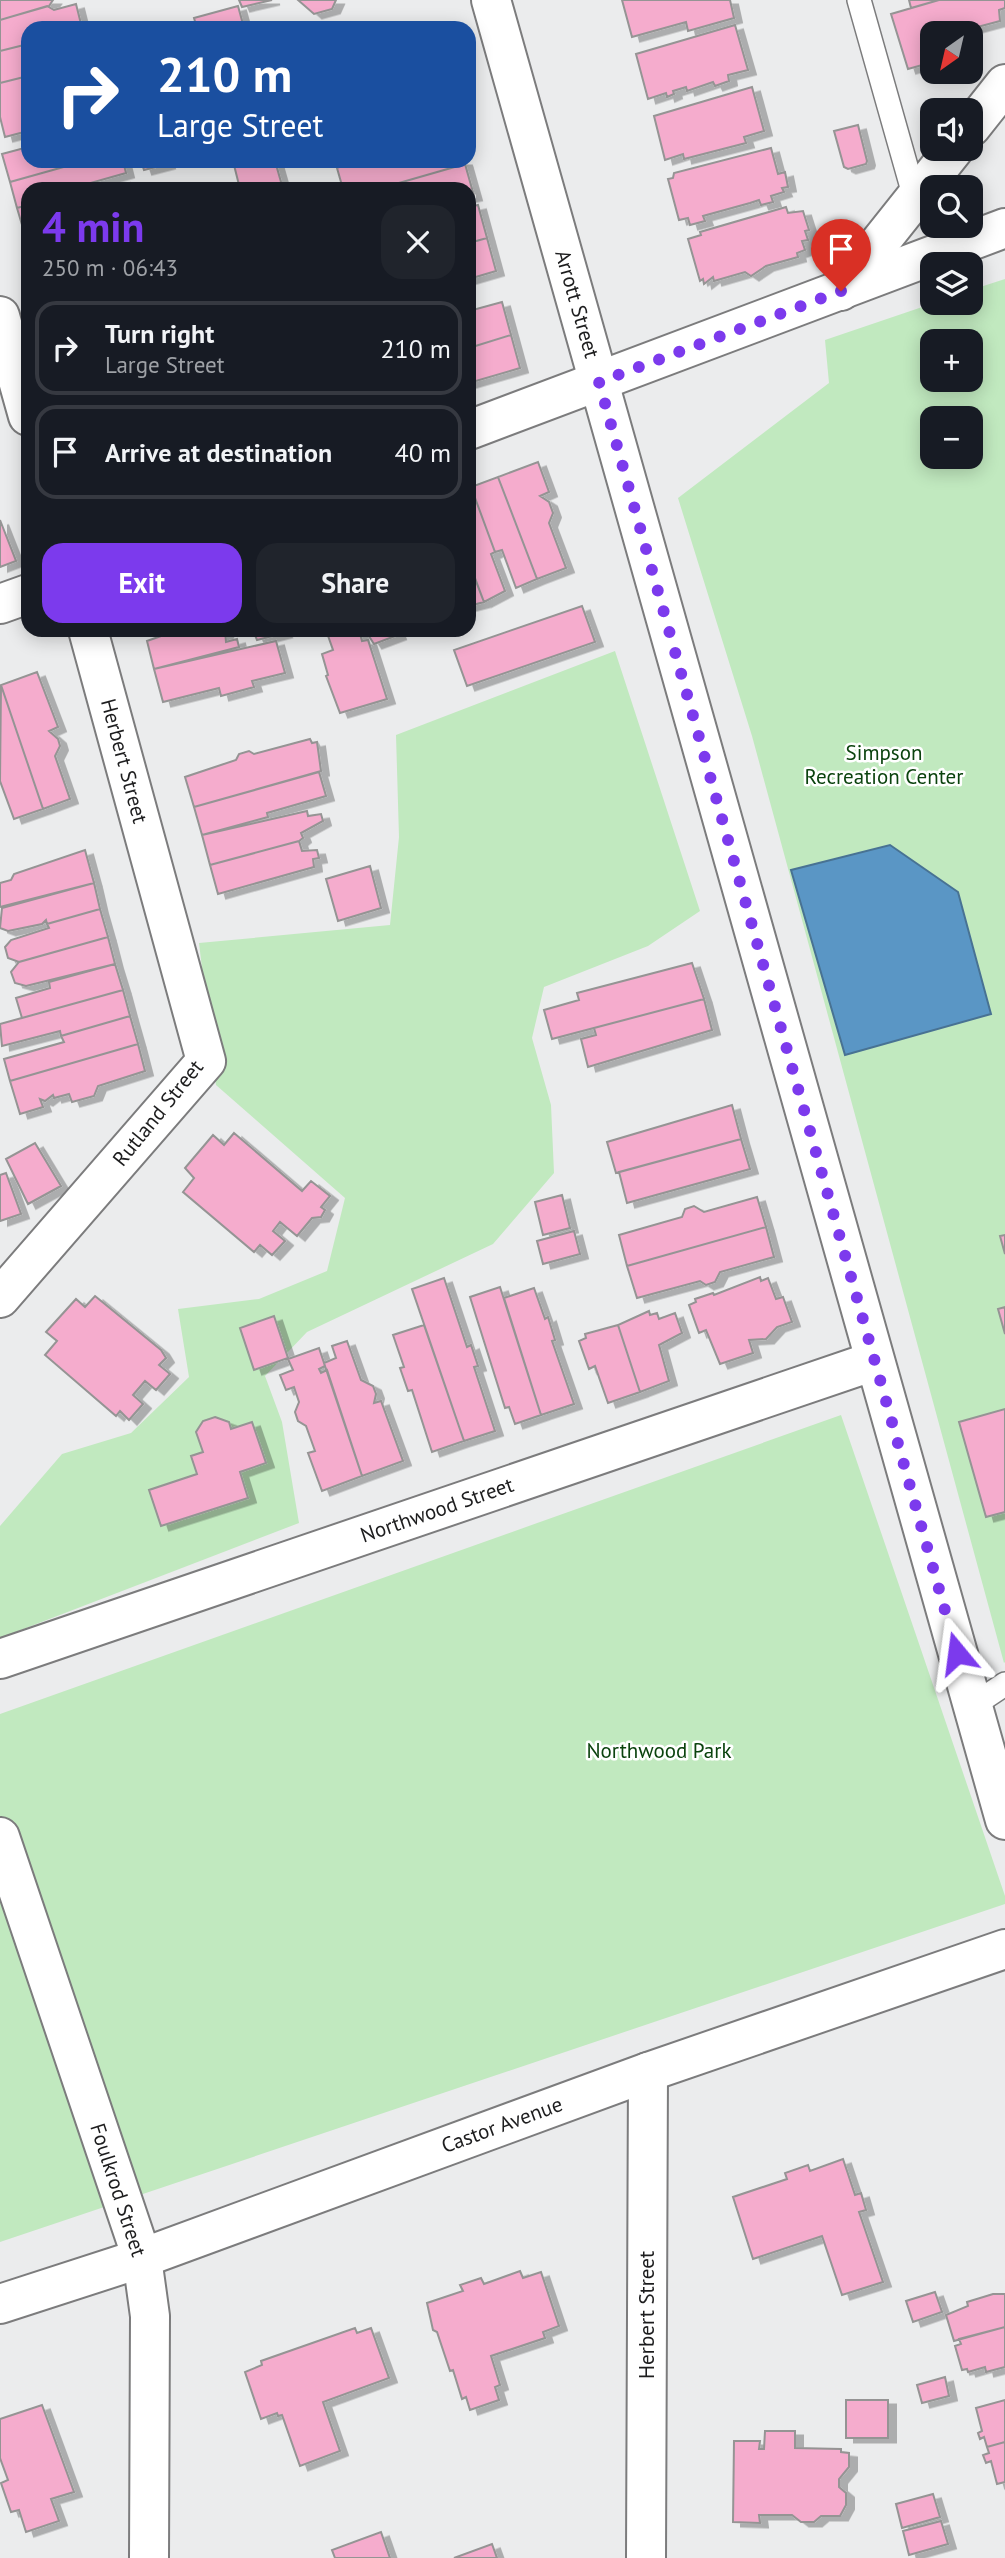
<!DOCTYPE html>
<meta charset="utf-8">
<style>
body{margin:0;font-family:"PT Sans",sans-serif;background:#20242c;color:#f1f3f6;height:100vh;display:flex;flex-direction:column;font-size:26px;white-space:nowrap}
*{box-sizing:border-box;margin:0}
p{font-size:23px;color:#9ea1a6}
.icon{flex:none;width:38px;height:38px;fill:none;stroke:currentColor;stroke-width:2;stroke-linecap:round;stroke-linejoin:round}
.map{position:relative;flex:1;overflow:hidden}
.drawer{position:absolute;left:21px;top:182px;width:455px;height:455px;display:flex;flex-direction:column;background:#171b24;border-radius:21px;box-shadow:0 4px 18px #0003}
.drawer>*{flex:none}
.top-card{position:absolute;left:21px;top:21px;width:455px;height:147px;border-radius:21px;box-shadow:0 4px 18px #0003;background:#1a4fa0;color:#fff;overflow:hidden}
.needle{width:46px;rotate:214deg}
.controls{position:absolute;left:920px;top:21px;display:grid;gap:14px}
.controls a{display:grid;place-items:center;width:63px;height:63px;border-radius:14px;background:#171b24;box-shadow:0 4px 18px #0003;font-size:35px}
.pin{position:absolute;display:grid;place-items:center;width:60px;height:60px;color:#fff;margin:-72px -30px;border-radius:50% 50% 50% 0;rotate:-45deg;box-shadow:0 0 7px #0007}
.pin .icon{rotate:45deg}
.me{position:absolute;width:77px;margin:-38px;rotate:344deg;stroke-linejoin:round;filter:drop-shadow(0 0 5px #0008)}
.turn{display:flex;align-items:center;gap:24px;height:147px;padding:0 21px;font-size:32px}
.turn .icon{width:91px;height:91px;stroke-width:2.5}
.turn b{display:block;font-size:49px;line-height:60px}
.round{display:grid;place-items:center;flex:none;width:74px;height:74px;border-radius:21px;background:#20242c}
.head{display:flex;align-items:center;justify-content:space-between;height:119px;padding:0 21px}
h1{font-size:42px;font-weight:800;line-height:52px;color:#7c3aed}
.action{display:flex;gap:14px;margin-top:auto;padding:14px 21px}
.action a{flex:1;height:80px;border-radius:21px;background:#7c3aed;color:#fff;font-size:28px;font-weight:800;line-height:80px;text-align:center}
.action a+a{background:#20242c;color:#f1f3f6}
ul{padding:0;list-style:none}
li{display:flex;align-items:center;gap:21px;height:94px;margin:0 14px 10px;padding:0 7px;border:4px solid #363941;border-radius:21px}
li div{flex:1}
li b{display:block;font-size:26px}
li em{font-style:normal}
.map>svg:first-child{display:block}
</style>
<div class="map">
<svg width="1005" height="2558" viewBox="0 0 1005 2558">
<defs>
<filter id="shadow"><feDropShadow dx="8" dy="4.5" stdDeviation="0" flood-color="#0004"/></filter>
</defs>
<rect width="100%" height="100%" fill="#ebeced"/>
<path fill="#c1e9bf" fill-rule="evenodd" d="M1005,279v1383l-1,1 -252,-927 -74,-238 151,-115 -4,-43 109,-37h37v-13zM933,341h38v39h-38zM933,418h38v39h-38z
M615,651l85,260 -52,35 -104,41 -12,51 19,67 3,68 -61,71 -186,88 -42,44 17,46 17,101 -299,115v-112l62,-72 69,-21 58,-56 -11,-68 81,-10 68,-28 18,-73 -129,-113 -17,-142 191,-18 9,-88 -3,-102z
M841,1415l164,481v8l-1005,338v-528z"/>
<path fill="#5a96c5" stroke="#487293" stroke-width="2" d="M890,845l68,47 33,122 -146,41 -54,-185z"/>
<path fill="#f5accd" stroke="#959494" stroke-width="2" filter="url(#shadow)" d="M0,0h53l-4,6 -49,14z
M239,0h33l-30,7z
M298,0h38l-4,9 -18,5z
M622,0h108l4,18 -46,13 -2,-9 -54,15z
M909,0h30l-28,8z
M939,0h66v8l-6,2 1,11 -45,12h-22v29l-25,7 -17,-55z
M76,4l6,24h-54v16l-28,7v-31l47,-14 7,4z
M238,6l6,22h-47l-3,-10z
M735,25l13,45 -20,5 1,6 -14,5 -2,-4 -26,9 -1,-4 -13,4 1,3 -7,3 -1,-4 -18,6 -12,-45z
M28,44v32l-28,7v-32z
M28,76v55l-23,6 -5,-20v-34z
M752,87l12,44 -20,6 2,6 -62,16 -1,-5 -18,6 -11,-44z
M858,125l9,36 -1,3 -18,5 -4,-2 -10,-36z
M28,147v14h57l-75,21 -8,-28z
M771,148l7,26 7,-2 3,15 -6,1 2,4 -13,4 2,6 -12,3 -2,-5 -9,3 -47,13 2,5 -15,4 -2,-7 -9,2 -11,-41 5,-1 1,-5z
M85,161h38l3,12 -43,12 -3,4h-52v16l-11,3 -7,-26z
M141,161h25l1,3 -23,6z
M233,161h42l8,28h-43z
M353,161h111l1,3 -87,25h-35l-6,-21z
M465,164l9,32 -5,1v-8h-91z
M130,183l2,6h-22z
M28,205v29l-3,1 -8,-27z
M478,205l9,33 -18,5v-36z
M786,207l2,6 15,-2 6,19 -4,1 3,9 -6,1 3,9 -8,3 1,4 -32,9 -15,10 -6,-4 -31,9 -1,-4 -9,7 -1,-5 -3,2 -12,-42 13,-4 -1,-3z
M487,238l9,33 -27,8v-36z
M502,302l9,33 -42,13v-37z
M511,335l9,33 -51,15v-35z
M538,462l11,30 -9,4 9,6 4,11 -4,10 17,45 -29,11 -39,-102z
M498,477l39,102 -21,9 -14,-38 -7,2 -24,-65z
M471,487l24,65 -4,2 14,37 -21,11 -15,-39z
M0,520l16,41 -16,6z
M469,562l15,40 -15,4z
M582,606l13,36 -128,44 -13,-36z
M178,630h47l1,12 11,-3 2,8 -85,22 -7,-28z
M253,630h29l2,3 -27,7z
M326,630h33l3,11 6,-1 19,59 -47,14 -14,-37 2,-1 -6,-21 11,-4z
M365,630h31l2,5 -24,9z
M276,641l9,32 -33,8 2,6 -33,9 -2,-8 -56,14 -9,-33z
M37,672l21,55 -9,4 9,8 2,7 -5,10 15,43 -27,10 -42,-124z
M1,685l42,124 -29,10 -14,-38z
M310,739l2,4 5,-1 4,29 -127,36 -9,-30 51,-17 3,-6 10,-3 5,3z
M319,772l7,24 -59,17 1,4 -66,18 -8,-28z
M307,811l1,5 13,-2 2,7 -22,12 2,5 -4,3 -89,24 -8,-30z
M299,841l3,10 15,-1 2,8 -6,1 1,8 -96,27 -8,-29z
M85,850l9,33 -94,24v-24l11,-3 3,-6z
M370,866l11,42 -43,13 -12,-42z
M94,883l6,26 -53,15 -1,-4 -4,4 -34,7 -8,-3 2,-20z
M100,909l8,28 -89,25 -11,-4 -3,-11 6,-7 38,-12 -2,-4z
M108,937l7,27 -89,22 -11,-3 -4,-11 8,-10z
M692,963l12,36 -152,40 -8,-29 35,-10 -2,-7z
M115,964l8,26 -101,28 -6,-20 34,-10 -1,-6z
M123,990l7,26 -69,20 -1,-5 -58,15 -2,-22z
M704,999l8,31 -124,37 -7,-28 15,-4 -2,-7z
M130,1016l8,28 -128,37 -6,-22 60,-17 -3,-6z
M138,1044l7,27 -47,15 -4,10 -22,6 -3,-8 -15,4 -1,-3 -8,6 -5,-2 3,8 -23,7 -10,-33z
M732,1105l9,34 -125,34 -9,-31z
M234,1133l68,58 9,-10 19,15 -9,11 4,3 -4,7 -9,1 -15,18 -17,-14 -7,9 12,10 -13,14 -12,-10 -6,7 -71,-60 11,-14 -9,-10 28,-33 11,10z
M741,1139l9,30 -123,34 -8,-31z
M35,1143l26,43 -33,18 -22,-45z
M6,1173l15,41 -21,7v-46z
M562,1195l8,33 -27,7 -8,-33z
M757,1197l9,30 -139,39 -8,-31 63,-18 3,-8 9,-3 10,6z
M766,1227l8,30 -54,15 -5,10 -9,3 -6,-4 -63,17 -10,-32z
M574,1231l6,23 -37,10 -6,-23z
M1005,1235v19l-5,-18z
M760,1277l1,4 7,-3 8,21 7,-2 9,25 -15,5 -11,12 -17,1 4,13 -33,11 -14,-34 -7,3 -10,-28 7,-3 -1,-3 18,-6 1,2z
M444,1278l23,69 4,-2 7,21 -4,1 21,64 -31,10 -52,-152z
M500,1287l41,128 -26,9 -6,-17 -4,1 -35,-111z
M534,1288l11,31 3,-2 7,23 -3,1 22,63 -33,11 -37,-117z
M95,1296l66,54 5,8 -7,7 11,9 -14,16 -11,-9 -12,14 10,9 -14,16 -9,-9 -4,5 -71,-61 12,-14 -11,-9 30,-33 9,8z
M1005,1307v27l-7,-25z
M649,1311l1,4 7,-2 2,6 16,-6 7,20 -23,12 10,36 -29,11 -22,-67z
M274,1316l14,42 -34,12 -14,-42z
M424,1325l40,116 -32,11 -20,-62 -4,1 -8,-23 4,-1 -11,-32z
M618,1325l22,67 -32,11 -13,-37 -6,3 -10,-28 7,-3 -1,-4z
M347,1341l14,39 12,6 3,8 -2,9 7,-2 22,60 -41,15 -38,-113 12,-5 -4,-12z
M319,1348l6,18 -6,3 2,4 6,-3 35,106 -40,15 -14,-38 7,-2 -9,-25 -8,-5 -3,-9 4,-10 -5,-15 -8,3 -6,-15 13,-5 -5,-11z
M1005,1409v103l-19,5 -27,-95z
M215,1417l14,5 2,7 21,-7 14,41 -26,9 8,26 -87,28 -12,-36 48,-16 -6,-18 12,-4 -7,-20 7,-11z
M843,2159l12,36 6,-2 5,17 -7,2 24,70 -41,13 -20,-59 -69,23 -20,-62 54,-18 -2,-6 23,-8 2,6z
M520,2271l3,7 18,-6 18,54 -16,6 2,6 -54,18 9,29 -5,2 4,13 -29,10 -4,-13 -4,2 -9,-29 -3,1 -13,-39 -4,-2 -6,-27 36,-12 -3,-6 21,-7 3,6z
M935,2292l7,20 -29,10 -7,-21z
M993,2294h12v33l-51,14 -8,-26 22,-9 -1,-4z
M1005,2327v40l-19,5 -1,-5 -17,5 -1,-3 -5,1 -7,-24 6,-2 -2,-5z
M355,2328l2,5 14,-5 18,50 -66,24 17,49 -40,15 -18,-51 -4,1 -1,-3 -16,6 -16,-47 17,-7 -1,-4z
M945,2377l4,19 -27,7 -5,-18z
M846,2400h42v38h-42z
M1005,2400v42l-18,5 -3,-10 -4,2 -2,-6 4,-2 -6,-23z
M42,2405l32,87 -23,7 8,22 -33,11 -7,-22 -8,2 -10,-29 7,-3 -8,-22v-39z
M765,2431h30v17l46,1v3l8,1v14l-10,12v8l7,6v12l-6,11h-19l-7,6h-13l-9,-7h-33l1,8 -27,-1 1,-81h26l-1,8h5z
M1005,2442v40l-8,2 -6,-23 -5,2 -3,-8 6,-2 -2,-6z
M933,2494l7,23 -38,11 -6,-24z
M941,2521l7,23 -39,11 -6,-24z
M381,2532l9,26h-55l-3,-8z
M492,2544l5,14h-43z"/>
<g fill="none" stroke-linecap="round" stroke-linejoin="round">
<g stroke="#7c7c7d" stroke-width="26">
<path id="lane" d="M859,0l56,198
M972,1706l33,-22"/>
</g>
<g stroke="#7c7c7d" stroke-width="42">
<path id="street" d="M491,0l514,1820
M971,127l34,-43
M841,291l113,-142
M0,316l28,100
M0,1298l206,-237 -118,-431
M0,1659l874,-298
M0,1837l142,421 8,58 -1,242
M646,2558l2,-486"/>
</g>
<g stroke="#7c7c7d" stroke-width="42">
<path id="secondary" d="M469,430l536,-202
M0,604l28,-10
M0,2304l142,-46 506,-186 357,-123"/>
</g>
<use href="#lane" stroke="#fff" stroke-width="23"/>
<use href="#street" stroke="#fff" stroke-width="38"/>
<use href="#secondary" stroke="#fff" stroke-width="38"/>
</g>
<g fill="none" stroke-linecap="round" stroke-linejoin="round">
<path stroke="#7c3aed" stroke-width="12" stroke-dasharray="0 21.6" d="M841,291l-242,91 358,1271"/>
</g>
<g text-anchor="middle" stroke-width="5" stroke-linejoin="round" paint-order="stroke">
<g font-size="21" fill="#1d1d1e" stroke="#fff">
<text transform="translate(577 304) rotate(74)" y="7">Arrott Street</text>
<text transform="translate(124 761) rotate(75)" y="7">Herbert Street</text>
<text transform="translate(158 1113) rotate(-51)" y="7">Rutland Street</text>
<text transform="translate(437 1510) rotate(-19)" y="7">Northwood Street</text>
<text transform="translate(502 2125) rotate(-20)" y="7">Castor Avenue</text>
<text transform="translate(118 2190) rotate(72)" y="7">Foulkrod Street</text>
<text transform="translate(647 2315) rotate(-90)" y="7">Herbert Street</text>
</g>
<g font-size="21" fill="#0b430e" stroke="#fff">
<text x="884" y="760">Simpson<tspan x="884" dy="24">Recreation Center</tspan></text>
<text x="659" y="1758">Northwood Park</text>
</g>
</g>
</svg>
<div class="controls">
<a><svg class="needle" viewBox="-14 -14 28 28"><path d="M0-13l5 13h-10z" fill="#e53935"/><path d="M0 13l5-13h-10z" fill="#9ea1a6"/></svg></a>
<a><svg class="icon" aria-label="sound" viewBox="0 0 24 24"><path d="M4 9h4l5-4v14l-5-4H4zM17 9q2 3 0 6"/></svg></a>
<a><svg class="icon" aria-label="search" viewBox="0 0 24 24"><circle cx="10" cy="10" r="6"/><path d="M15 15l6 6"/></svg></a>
<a><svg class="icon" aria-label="layers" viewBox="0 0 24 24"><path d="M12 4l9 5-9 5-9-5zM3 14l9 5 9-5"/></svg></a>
<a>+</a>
<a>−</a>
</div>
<div class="pin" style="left:841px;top:291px;background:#d93025"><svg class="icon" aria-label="arrive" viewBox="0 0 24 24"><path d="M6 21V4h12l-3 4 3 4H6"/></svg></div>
<svg class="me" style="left:957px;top:1653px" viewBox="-20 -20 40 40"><path d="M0-17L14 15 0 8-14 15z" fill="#7c3aed" stroke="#fff" stroke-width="4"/></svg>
<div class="top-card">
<div class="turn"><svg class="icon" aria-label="right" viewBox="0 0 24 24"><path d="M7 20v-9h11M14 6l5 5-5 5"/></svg><div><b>210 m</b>Large Street</div></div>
</div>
<section class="drawer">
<div class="head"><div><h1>4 min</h1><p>250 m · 06:43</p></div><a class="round"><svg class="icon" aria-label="close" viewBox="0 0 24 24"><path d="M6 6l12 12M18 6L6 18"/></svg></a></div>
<ul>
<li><svg class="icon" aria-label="right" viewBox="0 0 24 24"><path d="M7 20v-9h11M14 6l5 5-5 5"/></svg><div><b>Turn right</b><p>Large Street</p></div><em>210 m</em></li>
<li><svg class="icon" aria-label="arrive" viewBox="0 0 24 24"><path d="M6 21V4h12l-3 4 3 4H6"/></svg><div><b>Arrive at destination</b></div><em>40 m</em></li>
</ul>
<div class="action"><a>Exit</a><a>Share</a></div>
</section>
</div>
